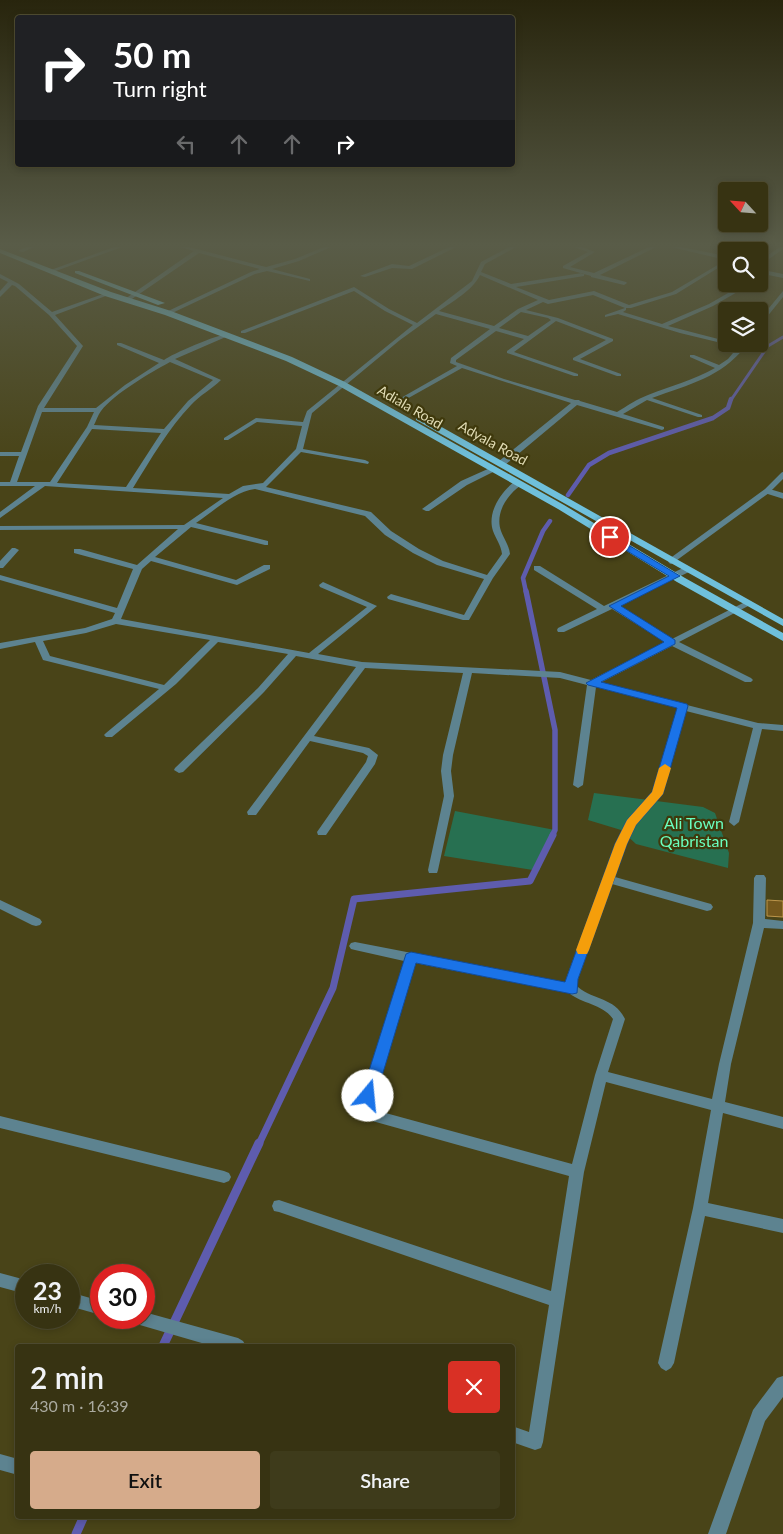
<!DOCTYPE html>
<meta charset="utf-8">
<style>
body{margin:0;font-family:Lato,sans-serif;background:#3e3b1b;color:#f1f3f6;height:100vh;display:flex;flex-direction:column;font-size:19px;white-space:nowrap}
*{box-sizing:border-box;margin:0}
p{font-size:16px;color:#aaaa9f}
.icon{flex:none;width:28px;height:28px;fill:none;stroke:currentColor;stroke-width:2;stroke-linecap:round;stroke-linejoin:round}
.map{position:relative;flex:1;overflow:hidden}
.side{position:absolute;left:15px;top:1344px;width:500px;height:175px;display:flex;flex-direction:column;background:#373312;border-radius:5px;box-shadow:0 2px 8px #0003,0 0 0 1px #514e32}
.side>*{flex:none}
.top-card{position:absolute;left:15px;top:15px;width:500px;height:152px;border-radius:5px;box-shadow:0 2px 8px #0003,0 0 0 1px #514e32;background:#202124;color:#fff;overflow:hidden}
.needle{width:32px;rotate:296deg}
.tools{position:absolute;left:718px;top:182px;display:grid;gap:10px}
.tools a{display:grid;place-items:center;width:50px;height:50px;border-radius:5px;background:#373312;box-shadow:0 2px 8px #0003,0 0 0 1px #514e32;font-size:25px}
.speed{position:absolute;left:15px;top:1264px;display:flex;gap:10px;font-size:25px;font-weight:700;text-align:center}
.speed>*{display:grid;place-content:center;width:65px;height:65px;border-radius:50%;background:#373312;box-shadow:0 2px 8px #0003,0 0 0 1px #514e32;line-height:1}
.speed small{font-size:12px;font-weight:400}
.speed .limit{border:8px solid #d22;background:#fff;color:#111}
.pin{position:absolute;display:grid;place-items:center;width:42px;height:42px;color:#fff;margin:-21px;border:2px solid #fff;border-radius:50%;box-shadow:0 1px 5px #0007}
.me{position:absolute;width:55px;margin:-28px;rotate:17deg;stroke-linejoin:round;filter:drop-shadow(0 0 4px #0008)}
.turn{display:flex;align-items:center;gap:18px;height:105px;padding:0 15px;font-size:22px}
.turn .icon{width:65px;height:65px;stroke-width:2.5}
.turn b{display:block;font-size:35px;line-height:42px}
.lanes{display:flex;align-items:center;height:48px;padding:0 15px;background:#0003;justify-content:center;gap:25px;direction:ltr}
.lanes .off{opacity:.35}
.round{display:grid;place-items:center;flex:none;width:52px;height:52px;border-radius:5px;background:#3e3b1b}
.overview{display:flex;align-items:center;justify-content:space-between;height:85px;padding:0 15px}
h1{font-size:30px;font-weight:600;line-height:38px}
.button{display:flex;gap:10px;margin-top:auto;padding:10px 15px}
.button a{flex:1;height:58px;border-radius:5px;background:#d6ab8b;color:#111;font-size:20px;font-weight:600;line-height:58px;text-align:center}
.button a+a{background:#3e3b1b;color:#f1f3f6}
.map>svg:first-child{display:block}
</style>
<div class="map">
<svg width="783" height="1534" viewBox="0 0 783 1534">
<rect width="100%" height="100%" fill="#494418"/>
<path fill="#277051" d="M594,793l109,14 12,6 14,40 -1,15 -92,-24 -15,-14 -33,-10z
M455,811l100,19 -16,41 -95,-15z"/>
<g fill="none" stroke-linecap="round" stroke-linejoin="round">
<path stroke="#5e5cae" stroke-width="3" d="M731,400l37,-54 15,-9"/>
<path stroke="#5e5cae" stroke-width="4.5" d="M568,495l21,-30 20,-12 104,-35 15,-10 3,-9
M526,592l-3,-14 20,-47 7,-10"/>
<path stroke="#5e5cae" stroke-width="5.5" d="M526,591l29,139v100l-3,6"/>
<path stroke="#5e5cae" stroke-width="7" d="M259,1144l74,-156 21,-89 176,-18 23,-46"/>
<path stroke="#5e5cae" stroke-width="9" d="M163,1346l96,-203
M76,1534l8,-18"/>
</g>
<path fill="#74581c" stroke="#bd964b" d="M767,900l16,1v16l-16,-1z"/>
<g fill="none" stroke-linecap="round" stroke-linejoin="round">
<path stroke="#5d8390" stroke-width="5.5" d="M767,491l16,5
M671,561l96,-70 16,-16"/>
<path fill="#5d8390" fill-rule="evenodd" d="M26,247h8l-11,5 -5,-1z
M114,247h8l-69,25 -5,-1z
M180,247h9l77,20 29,-8 29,-12h7l-32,14 -27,8 38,10v2l-43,-10 -12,3 -85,40h-4v-2l85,-40 9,-3 -61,-16 -70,48h-4v-2l69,-48z
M449,247h7l-44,22 -20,-1 -27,9 -5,-1 32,-12 17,2z
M509,247h7l-31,17 -4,8 30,12 71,-11 2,1v2l-68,11 33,13 45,-9 35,14 43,-13 54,-32 -55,-13h10l45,9v7l-50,31 -45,14h-5v2l-3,2 39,12 47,-20 26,-15h4v2l-26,15 -45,20 58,15v3h14l6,2c-26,32 -56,38 -94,52l50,17v2h-4l-51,-17 -24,14 41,13v2l-2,1 -85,-25 -72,60h-6v-4l72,-58 -109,-35 -66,37h-4v-2l65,-37 -7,-3 1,-5 39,-29 -54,-15 -36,26 -88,73 -9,36 62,11 4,2 -1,2 -67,-12 -35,35 105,25 20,19 28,18 24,12 44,14 15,-21c-1,-9 -6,-15 -9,-23 -6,-18 7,-38 21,-49h6v4c-14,10 -25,28 -19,45 3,8 8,14 9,23l-17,24 -24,42h-6l-75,-21 -1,-2 4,-3 73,21 20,-36 -47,-14 -24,-12 -28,-18 -20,-19 -110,-27c-22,3 -41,22 -59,34l72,18v4h-3l-74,-18 -36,30 81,23 28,-15h6v4l-33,16 -86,-24 -9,8 -21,50 188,34 58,-46 -47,-20 -1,-2 4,-3 54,24 -59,48 44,8 198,10 31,8 74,-38 -53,-33 -48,23h-6l-1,-2 1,-2 39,-19 -63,-39v-4h6l64,40 79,-38h6v4l-70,33 53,34 73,-37 3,-1 4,3 -73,38 72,36 2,2 -2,2h-6l-73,-36 -72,37 158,40 25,2v6l-21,-2 -23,93 -5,4 -5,-4 24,-94 -67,-17 -24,83 -27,31 -9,19 -11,33 96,27 2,3 -2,3 -4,1 -95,-27 -34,95v8c17,14 36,10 47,32l-17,53 104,27 7,-35 34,-141 1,-45 2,-3h8l2,3 -1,41 18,2v8l-19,-1 -33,136 -6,38 58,15v12l-60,-16 -15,90 75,16v14l-78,-17 -31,147 -3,5 -5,3 -5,-3 -3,-5 35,-155 18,-98 -105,-28 -22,90 -41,270 -2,6 -6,2 -23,-8v-16l17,6 20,-127 -270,-93 -5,-1 -2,-5 2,-5 5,-1 272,91 18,-115 -211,-59 -2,-4 48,-152 -49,-11 -4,-1 -2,-3 2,-3 4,-1 211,41v-4l50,-135 11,-24 25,-27 26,-85 -82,-21 -13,98 -5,3 -5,-3 14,-100 -27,-7 -88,-5 -19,82 -2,16 3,25 -16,74 -1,3h-8l-1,-3 16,-74 -3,-25 2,-16 20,-82 -98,-5 -51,68 55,12 9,7 -3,9 -49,71h-8l-1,-3 49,-70 2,-6 -5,-3 -53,-12 -54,74h-8l-1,-3 109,-145 -60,-11 -32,36 -81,80 -4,1 -5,-3 1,-2 83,-80 30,-34 -70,-12 -42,42 -64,53h-6l-2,-2 2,-2 53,-44 -116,-29 -8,-18 -35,7v-6l85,-15 27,-9 3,-6 -115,-33v-5l117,33 16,-39 -59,-16v-4h6l57,16 41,-36 -178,1v-4l184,-1 39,-27 -178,-12 -45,32v-6l35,-26h-35v-4h10l9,-26h-19v-4h21l17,-46 39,-60 -28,-31 -34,-29 -3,-1 -12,12v-6l8,-9 -8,-4v-4l19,10 33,28 54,-19 5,1 -56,21 28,31 -39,62h52l29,-23 34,-22 -42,-18v-2h4l43,17c8,-6 54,-26 64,-26v2l-53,23 46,21c-9,9 -21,15 -30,25 -23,24 -40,54 -58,83l96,6 14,-8 20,-3 33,-34 6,-23 -45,-4 -29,18h-4v-2l32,-20 47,4 4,-11 106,-86 -28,-14 -31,-20 -109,42h-4v-2l113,-44 35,22 28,14 55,-42 9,-19zM480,275l58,25 -20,9 -24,17 -55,-15c14,-10 33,-20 41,-36zM593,295l32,13 -20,7v2l13,-3 62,19 58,14 -10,12 -9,6 -25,-10h-4v2l25,11c-21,12 -45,18 -67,27 -11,4 -21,11 -31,17l-37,-11 -1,-1h-4l-71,-21 -48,-17v-2l40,-29 28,8 -17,12v2l67,23h4v-2l-64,-22 42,-31 50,19 -33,18v2l44,16h4v-2l-41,-15 33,-18v-2l-55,-21 -32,-8 17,-8 5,2zM521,312l27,6 3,2 -23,16 -29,-8zM170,362l43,18 -25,21 -24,28 -70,-4c2,-4 4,-10 7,-14 14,-18 49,-38 69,-49zM42,412h52l-7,15 -37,55h-33zM92,429l69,4 -35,54 -69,-4zM116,624l94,16 -46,45 -114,-29 -7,-15 43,-8zM415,963l154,30c13,11 34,11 44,26l-18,56 -23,89 -201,-55z
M574,247h8l13,5 -25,15 24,6 55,-26h7l-56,28 26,7 1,1 -3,2 -33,-8v-1l-28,-8v-2l25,-14z
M780,247h3v2l-17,12h-4v-2z
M759,269l24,5v4l-24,-5z
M783,291v6l-21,26h-3v-3z
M490,468l7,2 -30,15 -38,26h-3l-4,-2 39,-28z
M12,548h3l4,2 -16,18h-3v-7z
M0,900l40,19 2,3 -2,3 -4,1 -4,-1 -32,-16z
M0,1116l224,55 5,2 2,4 -2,4 -5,2 -224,-55z
M0,1273l26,7v14l-26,-7z
M69,1292l32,9v14l-32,-9z
M144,1312l94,26 5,3 3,5h-34l-79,-23 -2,-5h13z
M783,1376v21l-18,24 -39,113h-18l45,-124 24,-32z
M0,1454l18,5v16l-18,-5z"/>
<path fill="#6fc0dc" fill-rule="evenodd" d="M0,249l111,43 60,19 121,46 53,25 219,123 121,73 98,55v8l-106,-59 -119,-73 -219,-123 -53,-25 -121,-46 -60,-19 -105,-43z
M75,271h4l86,32 -7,2 -83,-32z
M416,416h6l361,203v7l-367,-206z"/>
</g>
<linearGradient id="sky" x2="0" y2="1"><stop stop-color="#28250d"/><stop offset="0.53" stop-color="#595c48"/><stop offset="1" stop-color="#595c48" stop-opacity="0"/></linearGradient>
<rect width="783" height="462" fill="url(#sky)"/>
<path fill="#1a73e8" stroke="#114b97" d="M610,534l70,42 -59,30 54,34v4l-74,38 86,22 1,2 -25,88 -27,31 -9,19 -49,135 -1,14 -5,1 -156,-31 -40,133 -2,4 -6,2 -5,-2 -2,-4 45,-142 5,-2 154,30 50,-138 12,-24 25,-28 25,-84 -89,-23 -2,-2 78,-41 -55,-36 60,-30 -62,-37 -1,-2z"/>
<path fill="#f59e0b" d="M665,764l6,4 -8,26 -27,31 -9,19 -38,106 -2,4h-9l-2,-4 39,-106 12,-24 25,-28 7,-24z"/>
<g text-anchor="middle" stroke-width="4.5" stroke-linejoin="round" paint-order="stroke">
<g font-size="14" fill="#e0dbb4" stroke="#3f390c">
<text transform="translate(410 407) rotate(30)" y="5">Adiala Road</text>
<text transform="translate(493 443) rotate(29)" y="5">Adyala Road</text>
</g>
<g font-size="16" fill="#6affbf" stroke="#3f390c">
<text x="694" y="829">Ali Town<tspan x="694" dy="18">Qabristan</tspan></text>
</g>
</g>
</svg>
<div class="tools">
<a><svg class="needle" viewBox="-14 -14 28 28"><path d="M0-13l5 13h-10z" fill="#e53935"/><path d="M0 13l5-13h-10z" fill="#aaaa9f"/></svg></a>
<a><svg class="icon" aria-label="search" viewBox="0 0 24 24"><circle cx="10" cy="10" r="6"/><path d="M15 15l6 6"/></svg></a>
<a><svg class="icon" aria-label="layers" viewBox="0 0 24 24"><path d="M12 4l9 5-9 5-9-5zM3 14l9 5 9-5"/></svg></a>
</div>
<div class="speed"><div>23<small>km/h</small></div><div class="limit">30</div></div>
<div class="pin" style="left:610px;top:537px;background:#d93025"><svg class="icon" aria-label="arrive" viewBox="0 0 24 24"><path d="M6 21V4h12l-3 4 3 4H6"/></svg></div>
<svg class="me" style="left:368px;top:1096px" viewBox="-20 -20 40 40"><circle r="19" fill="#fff"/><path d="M0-13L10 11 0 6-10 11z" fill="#1a73e8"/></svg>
<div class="top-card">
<div class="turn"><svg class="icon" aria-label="right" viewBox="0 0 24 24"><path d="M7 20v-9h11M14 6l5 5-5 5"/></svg><div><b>50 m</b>Turn right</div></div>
<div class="lanes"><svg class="icon off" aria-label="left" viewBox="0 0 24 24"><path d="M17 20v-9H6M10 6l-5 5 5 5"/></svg><svg class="icon off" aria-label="ahead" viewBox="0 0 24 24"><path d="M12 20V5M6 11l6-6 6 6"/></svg><svg class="icon off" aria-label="ahead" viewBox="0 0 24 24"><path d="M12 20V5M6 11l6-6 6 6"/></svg><svg class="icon" aria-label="right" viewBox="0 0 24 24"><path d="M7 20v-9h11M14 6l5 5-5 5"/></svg></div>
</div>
<section class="side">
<div class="overview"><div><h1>2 min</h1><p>430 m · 16:39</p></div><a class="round" style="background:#d93025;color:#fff"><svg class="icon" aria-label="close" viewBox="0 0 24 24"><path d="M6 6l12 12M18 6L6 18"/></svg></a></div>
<div class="button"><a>Exit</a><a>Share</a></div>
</section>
</div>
